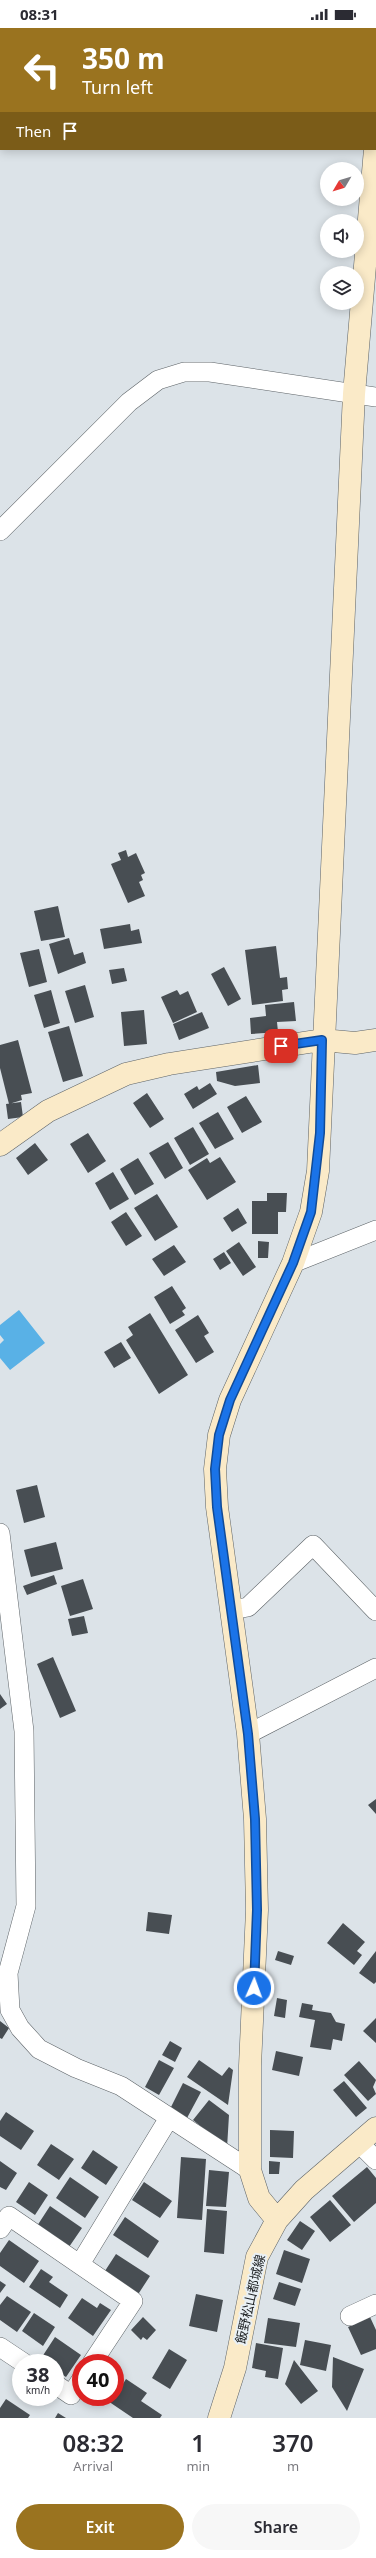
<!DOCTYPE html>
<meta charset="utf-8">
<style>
body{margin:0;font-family:"Noto Sans","Noto Sans JP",sans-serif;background:#f7f7f7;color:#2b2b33;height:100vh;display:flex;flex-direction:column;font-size:15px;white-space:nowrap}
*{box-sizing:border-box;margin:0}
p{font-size:13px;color:#7c7c81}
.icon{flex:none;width:22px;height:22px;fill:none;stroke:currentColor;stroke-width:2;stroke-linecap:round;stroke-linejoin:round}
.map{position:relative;height:2390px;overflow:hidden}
.details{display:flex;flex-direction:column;background:#fff;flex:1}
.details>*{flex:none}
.guide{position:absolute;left:0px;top:0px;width:376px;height:122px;box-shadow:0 2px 10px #0003;background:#9a731f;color:#fff;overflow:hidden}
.needle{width:26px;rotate:232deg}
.buttons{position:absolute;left:320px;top:134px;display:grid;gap:8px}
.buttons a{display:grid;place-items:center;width:44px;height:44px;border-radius:50%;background:#fff;box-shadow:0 2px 10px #0003;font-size:20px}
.speed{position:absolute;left:12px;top:2326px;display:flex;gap:8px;font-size:20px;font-weight:700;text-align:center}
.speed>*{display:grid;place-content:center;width:52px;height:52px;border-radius:50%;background:#fff;box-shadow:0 2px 10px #0003;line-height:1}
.speed small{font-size:10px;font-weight:400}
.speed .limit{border:6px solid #d22;background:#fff;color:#111}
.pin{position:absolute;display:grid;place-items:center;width:34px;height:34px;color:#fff;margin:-17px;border-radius:8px;box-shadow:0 2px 6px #0006}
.me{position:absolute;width:44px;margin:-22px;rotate:2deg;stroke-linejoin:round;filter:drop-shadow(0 0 3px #0008)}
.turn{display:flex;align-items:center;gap:14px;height:84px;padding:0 16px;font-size:18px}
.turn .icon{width:52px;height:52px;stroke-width:2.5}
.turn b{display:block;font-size:28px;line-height:34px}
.then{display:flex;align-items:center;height:38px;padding:0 16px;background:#0003;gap:8px;font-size:15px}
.eta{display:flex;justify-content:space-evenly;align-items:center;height:68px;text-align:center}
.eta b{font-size:24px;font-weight:600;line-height:28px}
.button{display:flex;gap:8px;margin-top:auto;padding:8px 16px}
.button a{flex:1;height:46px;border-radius:24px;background:#9a731f;color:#fff;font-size:16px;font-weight:600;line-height:46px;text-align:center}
.button a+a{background:#f7f7f7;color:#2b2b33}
.status{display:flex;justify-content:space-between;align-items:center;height:28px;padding:0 20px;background:#fff;direction:ltr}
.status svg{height:11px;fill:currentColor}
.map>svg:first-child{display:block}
</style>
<div class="status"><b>08:31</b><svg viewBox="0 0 49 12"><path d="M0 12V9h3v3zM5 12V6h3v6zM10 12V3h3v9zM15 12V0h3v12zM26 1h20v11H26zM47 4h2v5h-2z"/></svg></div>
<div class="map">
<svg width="376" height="2390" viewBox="0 0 376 2390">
<rect width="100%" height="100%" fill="#dce3e8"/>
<path fill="#59b1e6" d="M19,1282l26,33 -35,27 -10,-12v-14l4,-4 -4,-5v-10z"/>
<path fill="#484e53" d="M126,822l2,7 8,-4 9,20 -4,2 2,5 -4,2 6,14 -17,7 -17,-39 10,-4 -3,-7z
M58,878l7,31 -24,4 -7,-30z
M130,896l1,7 8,-2 3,14 -38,6 -4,-20z
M69,910l5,17 9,-3 3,11 -28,11 -9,-30z
M276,918l4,32 7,-1 1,12 -6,1 1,11 -31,4 -7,-55z
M39,921l8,33 -18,5 -9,-34z
M224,939l17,32 -13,7 -17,-32z
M124,940l3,13 -15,3 -3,-14z
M85,957l9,32 -19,6 -10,-32z
M51,962l9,33 -16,5 -10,-33z
M177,962l3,5 8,-4 9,21 -24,11 -12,-26z
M294,974l2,19 -19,1 1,10 -27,2 -1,-16 16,-2 -1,-11z
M144,982l3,34 -23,2 -3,-34z
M202,984l7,16 -30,12 -6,-16z
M69,998l14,50 -20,6 -15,-50z
M18,1012l14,53 -11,2 1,5 -13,4 -9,-36v-23z
M258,1037l2,18 -25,3 -18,-5 -1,-9z
M210,1055l7,11 -24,15 -9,-15 13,-8 2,4z
M147,1065l17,26 -14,9 -17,-25z
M246,1068l16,26 -20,11 -15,-26z
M21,1074l2,15 -15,2 -2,-15z
M218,1084l16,27 -19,10 -16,-26z
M193,1099l16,27 -19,11 -16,-27z
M88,1105l18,28 -18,12 -18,-29z
M168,1114l15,26 -18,11 -16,-26z
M35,1115l13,17 -20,15 -12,-17z
M220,1129l16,25 -29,18 -19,-30 19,-12 3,5z
M138,1130l16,26 -19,11 -15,-26z
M113,1144l16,27 -19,11 -15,-27z
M267,1165h20l-1,19h-8v22h-26v-33h15z
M157,1166l21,33 -23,14 -21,-33z
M238,1180l9,15 -15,9 -9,-14z
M126,1184l16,24 -16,10 -15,-24z
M258,1213l11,1 -1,16h-10z
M239,1214l17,25 -13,9 -17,-25z
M174,1217l12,17 -22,14 -12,-17z
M224,1224l7,11 -11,7 -7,-11z
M172,1258l14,22 -4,3 3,4 -15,9 -16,-27z
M150,1285l38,62 -29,19 -33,-54 7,-5 -5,-8z
M198,1287l11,18 -5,3 10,16 -18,11 -21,-33z
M121,1314l10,16 -17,10 -10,-16z
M37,1457l8,32 -21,6 -8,-33z
M56,1514l7,27 -32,8 -7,-27z
M54,1547l3,9 -30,11 -4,-9z
M83,1551l10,30 -23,7 -9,-30z
M84,1588l4,17 -16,3 -4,-17z
M53,1629l23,54 -16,7 -23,-54z
M0,1666l7,10 -7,5z
M376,1771v15l-8,-9z
M148,1884l24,3 -3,19 -23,-3z
M343,1895l22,19 -8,9 5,4 -8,10 -27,-22z
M278,1923l16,5 -3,9 -16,-5z
M376,1923v31l-2,2 -15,-11z
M277,1970l10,2 -2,18 -11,-2z
M302,1975l11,2 -1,5 19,3 5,9 9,2 -3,17 -9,-2 -2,11 -21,-3 5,-27 -16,-3z
M376,1990v25l-13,-12z
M0,1993l9,7 -7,11 -2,-1z
M170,2013l12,7 -7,14 -13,-7z
M276,2023l27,6 -4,19 -27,-6z
M159,2032l15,8 -15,27 -14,-8z
M199,2032l23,16 7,-9 4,3 -5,35 -41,-28z
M359,2033l17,19 -3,7 3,7 -8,7 -24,-26z
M344,2053l23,27 -11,9 -23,-27z
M183,2055l18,9 -14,26 -17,-9z
M209,2072l20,15 -2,33 -34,-28z
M6,2084l28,19 -13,19 -21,-14v-15z
M270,2102l24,1 -1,27 -23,-1z
M51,2116l23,15 -15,21 -22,-15z
M93,2122l25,17 -12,18 -25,-17z
M181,2129l25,2 -4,61 -25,-2z
M0,2133l17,12 -11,17 -6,-3z
M269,2133l11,1 -1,12h-10z
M367,2139l9,11v25l-22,19 -22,-26z
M209,2142l20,2 -3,35 -20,-1z
M70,2149l29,20 -14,21 -29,-20z
M29,2154l19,13 -13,20 -19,-13z
M144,2154l28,19 -12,17 -28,-18z
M330,2172l21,25 -21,17 -20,-25z
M50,2178l32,22 -13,19 -32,-21z
M207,2181l20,2 -3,43 -20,-2z
M125,2189l34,24 -11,17 -35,-23z
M300,2193l15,10 -13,19 -15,-10z
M9,2212l30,21 -15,22 -24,-17v-13z
M284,2222l26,9 -8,24 -26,-9z
M116,2226l34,22 -13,20 -34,-22z
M41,2241l12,8 -4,5 19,13 -8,13 -31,-21z
M0,2253l6,4 -6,8z
M279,2254l22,7 -6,17 -22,-7z
M196,2266l27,6 -6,32 -28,-6z
M7,2268l24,16 -14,20 -17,-12v-15z
M82,2270l15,10 3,-5 11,7 -18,26 -25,-18z
M34,2285l21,14 -12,19 -21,-15z
M143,2289l13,13 -9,10 -4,-3 -2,3 -10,-10z
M370,2289l6,13v19l-15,6 -13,-28z
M268,2290l32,5 -4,24 -32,-4z
M55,2309l26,18 -15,22 -11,-7v-7h-10l-5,-3z
M305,2312l26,5 -5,26 -26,-6z
M256,2315l27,5 -5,31 -13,-2 1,-6 -14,-3z
M169,2321l18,11 -17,29 -18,-11z
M333,2329l31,12 -17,42 -15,-24z
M294,2332l24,31 -17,13 -16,-20z
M126,2351l21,14 -6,8 21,14 -2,3h-27l-31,-21h13v-14l6,4z
M6,2371l24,16 -2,3h-28v-10z
M58,2385l8,5h-11z"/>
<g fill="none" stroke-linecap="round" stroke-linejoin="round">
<g stroke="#5d6367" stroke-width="20">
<path id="street" d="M291,0l1,1
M375,40l1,1
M0,503l129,-129 29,-22 26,-8h26l166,25
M293,1235l83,-33
M0,1505l24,198 2,175 -18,67 2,37 10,18 19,21 37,19 45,18 129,84
M231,1582l17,-3 65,-62 63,66
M248,1706l128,-66
M359,2115l17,17
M0,2201l9,-13 124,85 -41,62
M80,2236l89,-146
M350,2288l26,-12
M0,2319l24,16
M55,2356l16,11 10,-15"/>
</g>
<g stroke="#5d6367" stroke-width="23">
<path id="secondary" d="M0,1117l48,-34 78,-37 43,-10 153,-24 33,3 21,-3
M277,2192l-18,-22 -9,-28v-104l7,-156 -2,-91 -7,-85 -31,-227 -2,-38 4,-34 11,-35 63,-137 18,-51 7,-41 36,-777 21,-245
M219,2390l16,-50 22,-111 20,-37 27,-30 72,-62"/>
</g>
<use href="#street" stroke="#fff" stroke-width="19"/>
<use href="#secondary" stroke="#faeac8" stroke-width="22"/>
</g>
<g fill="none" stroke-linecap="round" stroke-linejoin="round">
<g stroke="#114b97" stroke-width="10">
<path id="route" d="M254,1960l3,-78 -2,-91 -7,-85 -31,-227 -2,-38 4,-34 11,-35 63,-137 18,-51 9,-79 2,-93 -41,6"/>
</g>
<use href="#route" stroke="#1a73e8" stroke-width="7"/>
</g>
<g text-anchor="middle" stroke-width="4" stroke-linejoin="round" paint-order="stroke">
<g font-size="13" fill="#1c1f21" stroke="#e9f0f5">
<text transform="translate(250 2271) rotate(-77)" y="5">飯野松山都城線</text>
</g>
</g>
</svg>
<div class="buttons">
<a><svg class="needle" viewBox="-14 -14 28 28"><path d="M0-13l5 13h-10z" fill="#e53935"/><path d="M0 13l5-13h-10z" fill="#7c7c81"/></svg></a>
<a><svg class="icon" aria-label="sound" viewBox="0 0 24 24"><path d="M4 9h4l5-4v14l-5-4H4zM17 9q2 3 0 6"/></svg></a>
<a><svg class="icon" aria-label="layers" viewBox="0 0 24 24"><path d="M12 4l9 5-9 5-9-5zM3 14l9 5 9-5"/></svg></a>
</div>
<div class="speed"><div>38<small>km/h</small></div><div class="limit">40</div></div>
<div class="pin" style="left:281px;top:1018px;background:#d93025"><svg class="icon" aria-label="arrive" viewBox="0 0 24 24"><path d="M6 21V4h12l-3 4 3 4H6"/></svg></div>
<svg class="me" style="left:254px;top:1960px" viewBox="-20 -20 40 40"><circle r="17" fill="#1a73e8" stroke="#fff" stroke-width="3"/><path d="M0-11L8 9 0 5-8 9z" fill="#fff"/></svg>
<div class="guide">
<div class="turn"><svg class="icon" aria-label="left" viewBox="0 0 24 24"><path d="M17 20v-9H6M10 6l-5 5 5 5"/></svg><div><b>350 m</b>Turn left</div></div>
<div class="then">Then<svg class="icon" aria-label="arrive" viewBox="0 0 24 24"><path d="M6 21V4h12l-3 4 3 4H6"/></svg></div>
</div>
</div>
<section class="details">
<div class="eta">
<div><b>08:32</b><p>Arrival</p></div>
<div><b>1</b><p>min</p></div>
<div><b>370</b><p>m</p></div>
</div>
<div class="button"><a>Exit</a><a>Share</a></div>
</section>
